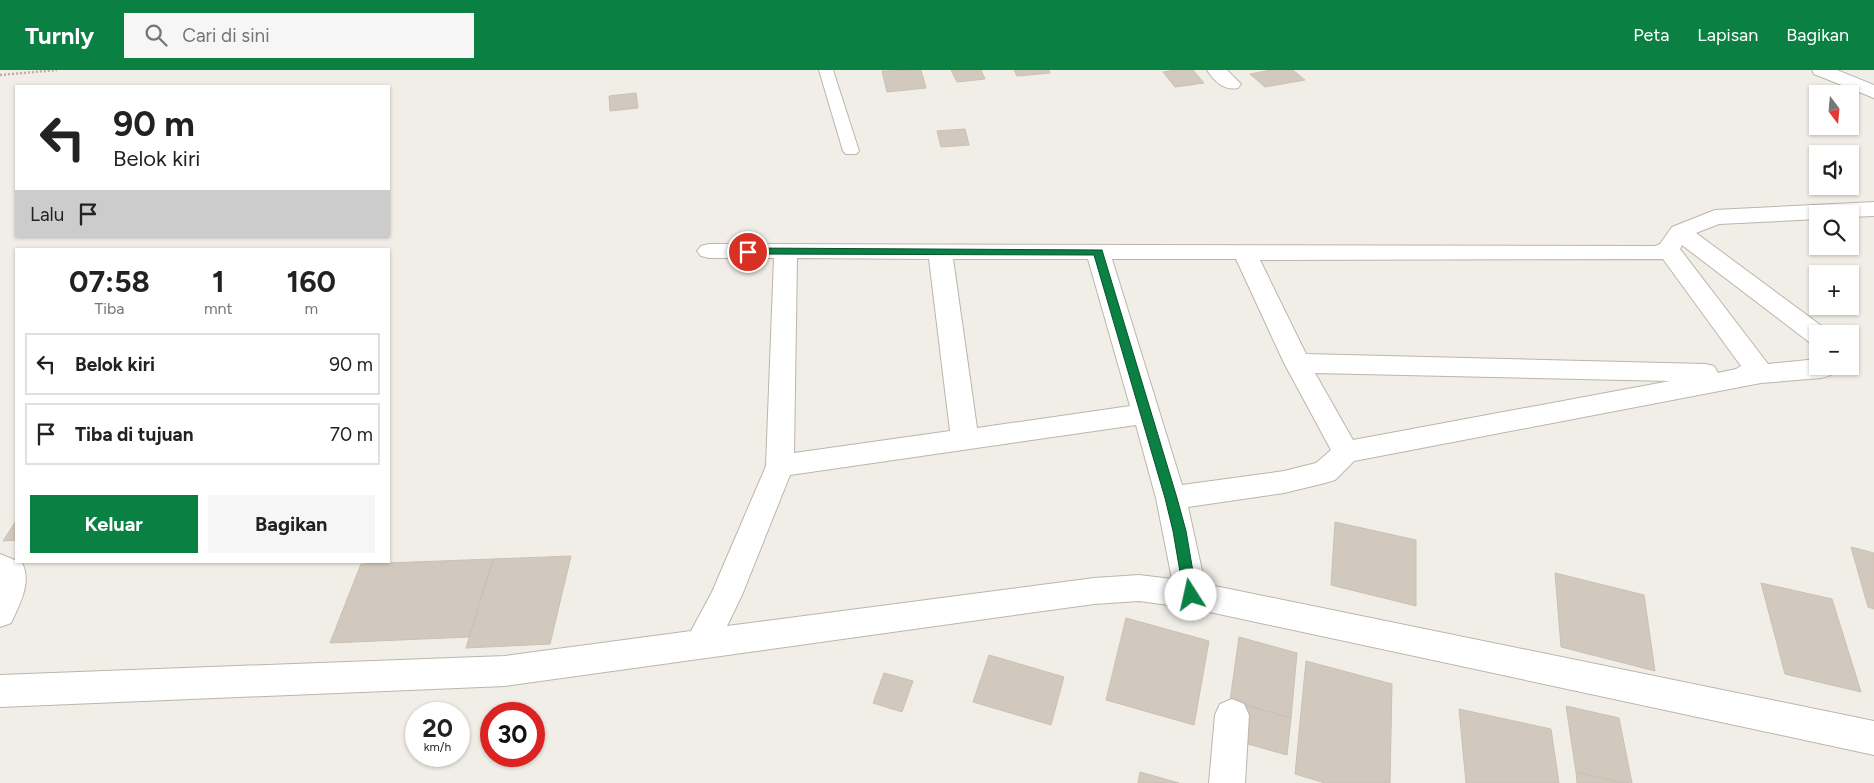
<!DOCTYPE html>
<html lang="id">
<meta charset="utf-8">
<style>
body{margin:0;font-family:Figtree,sans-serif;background:#f6f6f6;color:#222;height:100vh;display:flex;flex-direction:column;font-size:19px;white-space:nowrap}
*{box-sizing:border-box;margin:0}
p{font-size:16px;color:#767676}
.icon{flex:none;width:28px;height:28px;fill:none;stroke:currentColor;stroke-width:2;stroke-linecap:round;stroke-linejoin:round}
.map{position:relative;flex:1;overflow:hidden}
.details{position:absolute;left:15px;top:178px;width:375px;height:315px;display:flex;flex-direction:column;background:#fff;border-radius:0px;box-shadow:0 1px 4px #0004}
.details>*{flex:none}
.banner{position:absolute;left:15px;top:15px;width:375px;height:152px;border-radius:0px;box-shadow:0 1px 4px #0004;background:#fff;color:#222;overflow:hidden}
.needle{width:32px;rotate:164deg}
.fabs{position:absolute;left:1809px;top:15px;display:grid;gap:10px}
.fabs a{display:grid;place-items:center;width:50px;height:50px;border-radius:0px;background:#fff;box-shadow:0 1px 4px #0004;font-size:25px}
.speed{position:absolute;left:405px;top:632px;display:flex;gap:10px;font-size:25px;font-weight:700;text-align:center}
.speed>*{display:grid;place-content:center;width:65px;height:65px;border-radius:50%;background:#fff;box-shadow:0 1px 4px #0004;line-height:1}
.speed small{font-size:12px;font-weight:400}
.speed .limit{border:8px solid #d22;background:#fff;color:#111}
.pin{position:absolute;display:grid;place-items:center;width:42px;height:42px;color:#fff;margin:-21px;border:2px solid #fff;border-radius:50%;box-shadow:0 1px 5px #0007}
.me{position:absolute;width:55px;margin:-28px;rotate:350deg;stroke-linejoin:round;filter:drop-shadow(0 0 4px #0008)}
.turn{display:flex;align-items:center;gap:18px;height:105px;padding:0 15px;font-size:22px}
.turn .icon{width:65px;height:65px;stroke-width:2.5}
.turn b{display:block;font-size:35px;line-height:42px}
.then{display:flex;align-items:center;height:48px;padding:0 15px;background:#0003;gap:10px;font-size:19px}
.eta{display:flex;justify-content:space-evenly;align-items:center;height:85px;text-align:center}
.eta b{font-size:30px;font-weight:700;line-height:35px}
.action{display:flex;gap:10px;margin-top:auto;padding:10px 15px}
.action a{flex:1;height:58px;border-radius:0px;background:#0b8043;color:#fff;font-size:20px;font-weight:700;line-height:58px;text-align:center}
.action a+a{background:#f6f6f6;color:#222}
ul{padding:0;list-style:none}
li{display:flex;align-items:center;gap:15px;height:62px;margin:0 10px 8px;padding:0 5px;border:2px solid #e0e0e0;border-radius:0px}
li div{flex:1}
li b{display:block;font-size:19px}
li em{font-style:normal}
header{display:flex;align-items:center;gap:30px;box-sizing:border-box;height:70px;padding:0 25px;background:#0b8043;color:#fff}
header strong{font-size:24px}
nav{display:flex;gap:28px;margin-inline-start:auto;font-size:18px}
.search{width:350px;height:45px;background:#f6f6f6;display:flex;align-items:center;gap:12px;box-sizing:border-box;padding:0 18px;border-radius:0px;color:#767676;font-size:19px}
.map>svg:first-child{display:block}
</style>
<header>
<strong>Turnly</strong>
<div class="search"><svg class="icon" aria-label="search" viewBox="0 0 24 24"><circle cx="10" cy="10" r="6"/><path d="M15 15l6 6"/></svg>Cari di sini</div>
<nav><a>Peta</a><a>Lapisan</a><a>Bagikan</a></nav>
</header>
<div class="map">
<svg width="1874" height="713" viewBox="0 0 1874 713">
<rect width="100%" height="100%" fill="#f1eee7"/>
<path fill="#d2c9be" stroke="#cbc0b2" d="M921,0l5,18 -39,4 -5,-21z
M951,0h30l4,9 -28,3z
M1014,0h35l1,3 -33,3z
M1175,0h18l11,13 -29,4 -12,-15z
M1271,0h22l12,10 -40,7 -15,-13z
M636,23l2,15 -28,3 -1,-15z
M965,59l4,16 -28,2 -4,-16z
M16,451v19l-13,1z
M1335,452l81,18v66l-85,-21z
M1851,477l23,6v56l-6,-2z
M571,486l-21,88 -84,4 27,-89z
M493,489l-24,78 -139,6 31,-79z
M1555,503l89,22 11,76 -94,-24z
M1761,513l71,16 29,93 -76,-18z
M1126,548l83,23 -15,84 -88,-25z
M1239,567l58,16 -6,65 -61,-17z
M989,585l75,22 -13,48 -78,-23z
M1306,591l86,23 -2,99h-65l-30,-9z
M884,603l29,8 -11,31 -29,-9z
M1236,632l55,16 -4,37 -57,-16z
M1566,636l53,12 13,65h-10l-46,-11z
M1459,639l92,20 8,54h-93z
M1140,702l39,11h-41z
M1576,702l47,11h-46z"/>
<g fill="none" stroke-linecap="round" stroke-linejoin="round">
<g stroke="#bcb5ab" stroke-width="2">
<path id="service" d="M819,0h14l26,81 -3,3h-10l-3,-3z"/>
</g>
<g stroke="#bcb5ab" stroke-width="2">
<path id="minor" d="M1207,0h20l14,14 -3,4c-14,3 -24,-7 -31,-18z
M1812,0h25l37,15v13l-60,-24z
M1874,132v14l-24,1v-3h-32v5l-99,5 -23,9 131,97 2,4h-11v11l-9,-3 -127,-97 -2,4 88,115 50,-5v7h21c-5,8 -9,10 -18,12l-60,5 -407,78 -19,19 -10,3 -41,10 -96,14 17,77 669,137v34l-683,-147 -52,-7 -45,3 -589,82 -505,21v-32l505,-19 186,-25 21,-39 54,-126 8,-208h-65l-8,-2 -4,-5 4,-5 8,-2 946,2 5,-2 12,-17 43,-17zM797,188l132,1 21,172 -156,22zM953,189h135l42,147 -153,22zM1112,189h124l48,104 47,87 -15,13 -32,8 -102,14zM1663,189l78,107 -5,3 -18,4 -4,-7 -9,-2 -399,-10 -46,-94zM1315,303l355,8 -317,59zM1136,355l20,73 16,81 -33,-4 -45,3 -367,48 15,-31 48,-120z
M0,484l22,9c10,19 -2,41 -11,60l-11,4z
M1232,629l12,5 5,11 -4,68h-36l6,-68 5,-11z"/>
</g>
<path stroke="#bcaf9e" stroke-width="2.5" stroke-dasharray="2 2" stroke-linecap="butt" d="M0,5l57,-5"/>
<use href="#service" fill="#fff" fill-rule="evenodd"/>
<use href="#minor" fill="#fff" fill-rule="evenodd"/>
</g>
<path fill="#0b8043" stroke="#07532c" d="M748,178l354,2 75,248 9,33 11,64 -2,4 -4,2 -5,-2 -2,-4 -11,-64 -8,-33 -71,-243 -350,-1v-5z"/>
</svg>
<div class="fabs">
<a><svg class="needle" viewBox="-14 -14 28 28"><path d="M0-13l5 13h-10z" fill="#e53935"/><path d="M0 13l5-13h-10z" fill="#767676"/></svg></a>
<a><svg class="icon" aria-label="sound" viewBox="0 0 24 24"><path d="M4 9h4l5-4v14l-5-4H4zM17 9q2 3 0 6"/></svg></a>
<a><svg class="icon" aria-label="search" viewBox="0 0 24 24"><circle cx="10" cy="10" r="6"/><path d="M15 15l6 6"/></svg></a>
<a>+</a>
<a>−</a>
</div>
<div class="speed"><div>20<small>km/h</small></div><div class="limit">30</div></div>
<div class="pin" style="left:748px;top:182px;background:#d93025"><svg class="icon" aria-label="arrive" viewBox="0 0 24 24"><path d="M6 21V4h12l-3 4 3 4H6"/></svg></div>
<svg class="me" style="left:1191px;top:525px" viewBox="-20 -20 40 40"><circle r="19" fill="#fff"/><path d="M0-13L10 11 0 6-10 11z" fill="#0b8043"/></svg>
<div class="banner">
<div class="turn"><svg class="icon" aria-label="left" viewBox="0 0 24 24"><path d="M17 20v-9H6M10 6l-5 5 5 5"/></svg><div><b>90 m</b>Belok kiri</div></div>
<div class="then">Lalu<svg class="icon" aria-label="arrive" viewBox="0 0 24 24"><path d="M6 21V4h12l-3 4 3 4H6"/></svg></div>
</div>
<section class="details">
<div class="eta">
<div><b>07:58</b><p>Tiba</p></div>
<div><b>1</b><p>mnt</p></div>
<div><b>160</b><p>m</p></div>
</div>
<ul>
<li><svg class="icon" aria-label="left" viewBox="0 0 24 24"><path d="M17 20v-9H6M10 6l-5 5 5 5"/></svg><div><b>Belok kiri</b></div><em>90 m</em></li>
<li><svg class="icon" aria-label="arrive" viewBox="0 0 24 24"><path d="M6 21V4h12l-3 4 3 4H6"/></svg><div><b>Tiba di tujuan</b></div><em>70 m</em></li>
</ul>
<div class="action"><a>Keluar</a><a>Bagikan</a></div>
</section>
</div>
